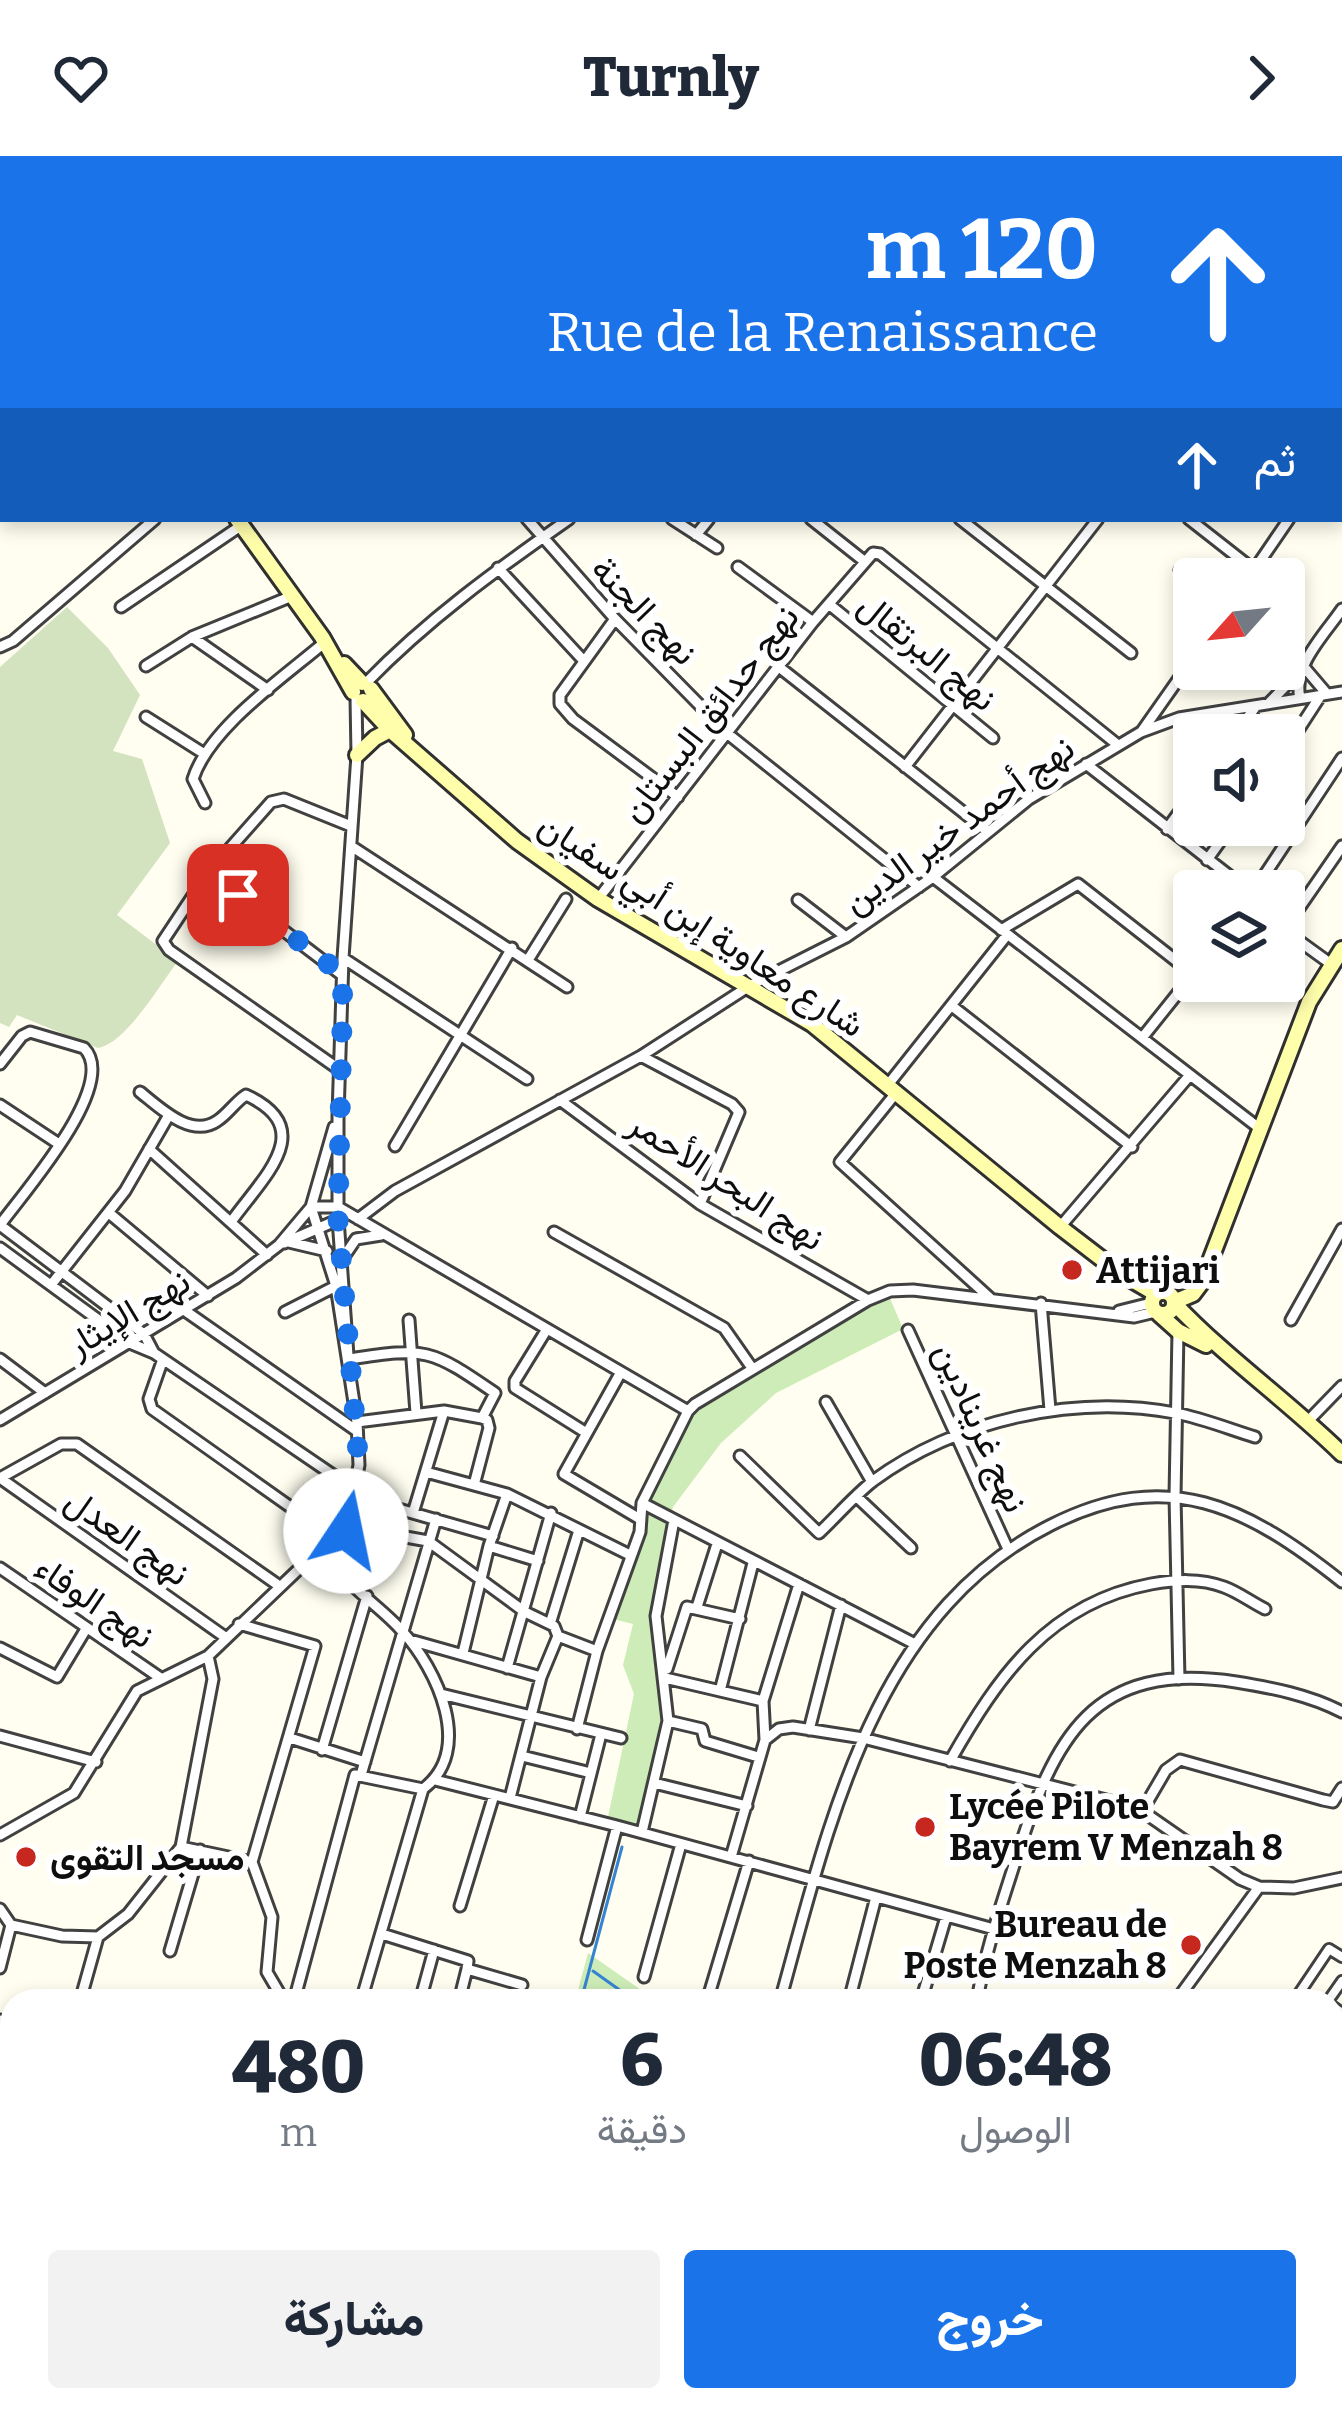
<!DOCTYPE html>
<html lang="ar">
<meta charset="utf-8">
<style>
body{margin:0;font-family:Bitter,Vazirmatn,serif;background:#f2f2f3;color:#1f2937;direction:rtl;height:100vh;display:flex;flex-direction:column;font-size:45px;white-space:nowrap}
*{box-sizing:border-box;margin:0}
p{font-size:39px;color:#747a83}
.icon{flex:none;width:66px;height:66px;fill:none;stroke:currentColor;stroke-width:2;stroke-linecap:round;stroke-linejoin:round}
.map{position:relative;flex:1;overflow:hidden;direction:ltr}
.side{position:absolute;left:0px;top:1833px;width:1344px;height:423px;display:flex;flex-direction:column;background:#fff;border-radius:36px 36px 0 0;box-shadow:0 6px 18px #0003;direction:rtl}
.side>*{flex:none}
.top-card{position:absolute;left:0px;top:0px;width:1344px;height:366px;box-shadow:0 6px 18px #0003;direction:rtl;background:#1a73e8;color:#fff;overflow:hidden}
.needle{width:78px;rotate:243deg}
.tools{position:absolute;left:1173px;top:402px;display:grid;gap:24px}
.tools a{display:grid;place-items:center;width:132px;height:132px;border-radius:12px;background:#fff;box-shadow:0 6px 18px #0003;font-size:60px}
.pin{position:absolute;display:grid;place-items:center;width:102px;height:102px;color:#fff;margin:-51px;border-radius:24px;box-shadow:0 6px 18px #0006}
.me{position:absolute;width:132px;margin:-66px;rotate:11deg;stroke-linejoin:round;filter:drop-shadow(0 0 9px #0008)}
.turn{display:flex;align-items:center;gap:42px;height:252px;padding:0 48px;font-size:54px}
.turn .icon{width:156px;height:156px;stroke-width:2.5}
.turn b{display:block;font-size:84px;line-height:102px}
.then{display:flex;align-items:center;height:114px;padding:0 48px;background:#0003;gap:24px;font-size:45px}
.eta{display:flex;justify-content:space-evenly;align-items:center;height:204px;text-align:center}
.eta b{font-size:72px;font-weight:800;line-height:84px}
.action{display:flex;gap:24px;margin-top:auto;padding:24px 48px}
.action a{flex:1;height:138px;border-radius:12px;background:#1a73e8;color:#fff;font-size:48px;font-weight:800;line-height:138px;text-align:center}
.action a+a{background:#f2f2f3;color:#1f2937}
header{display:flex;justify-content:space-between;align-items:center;height:156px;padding:0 48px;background:#fff;font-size:54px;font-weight:800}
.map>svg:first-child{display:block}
</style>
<header><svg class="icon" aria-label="forward" viewBox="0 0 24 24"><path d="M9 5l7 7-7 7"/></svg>Turnly<svg class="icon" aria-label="heart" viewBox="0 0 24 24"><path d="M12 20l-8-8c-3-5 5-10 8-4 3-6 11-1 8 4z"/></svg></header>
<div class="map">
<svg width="1342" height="2254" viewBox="0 0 1342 2254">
<rect width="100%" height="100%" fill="#fffef0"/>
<path fill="#cdecb7" d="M889,1140l14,33 -127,64 -55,50 -48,64 -22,108 11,114 -23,97 -31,-9 26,-123 -11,-29 10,-41 -20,-5 19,-63 16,-30 -1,-21 40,-85 26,-20z
M588,1797l69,48h-82z"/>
<path fill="#d3e3bf" d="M67,451l41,41 32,47 -27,56 29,8 28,84 -53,72 61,46c-19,25 -52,82 -80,87l-81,-33 -8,12 -9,-4v-356z"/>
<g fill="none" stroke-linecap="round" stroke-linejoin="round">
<path stroke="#3584d4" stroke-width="3" d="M593,1815l42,30
M581,1845l41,-154"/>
<g stroke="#414141" stroke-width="14">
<path id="pedestrian" d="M1294,1845l35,-52 13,8
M1328,1845l14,-20
M1332,1850l10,7
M1332,1894l10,-14
M1332,1900l10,7
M1332,1927l10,-14
M1332,1932l9,7 -9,15
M1332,1967l7,6 -7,9
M1332,2002l10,7"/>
</g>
<g stroke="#414141" stroke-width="15">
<path id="minor" d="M0,0l37,3
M60,0v3
M966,0l7,3
M166,3l2,-3
M350,3l2,-3
M775,3l2,-3
M909,3l1,-3
M0,55h3
M0,127l3,2
M0,190l3,-1
M1341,288l1,-1
M527,363l88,100 113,115 191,153
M672,363l45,29
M811,363l53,42
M960,363l171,134
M1189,363l65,51
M696,379l13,-16
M738,411l75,55
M498,412l85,92
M1180,414l14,10
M1248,423l41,-60
M830,449l163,133
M121,451l121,-82
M615,463l-55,76v9l13,15 105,78
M192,481l76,53
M0,491l13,-6 142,-122
M146,510l46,-29 100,-41
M779,511l208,164
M1304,511l23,27
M366,527c61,-63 130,-113 203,-164
M1300,542c-8,-32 25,-64 42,-89
M1270,546l30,-31
M146,561l57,36
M1142,575l52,-74
M1235,579l21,-29
M1284,596l37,-57
M1086,608l163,127
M905,611l193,-248
M205,647l-12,-24c16,-51 91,-102 132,-137
M1167,673l27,-37
M351,690l216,141
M1207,704l25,-35
M208,717l134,102
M933,721l326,251
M1254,735l88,-133
M598,743l215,-277 60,-69 7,1 238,191
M798,744l48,37
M1001,774l77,-46 115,90
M343,802l184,121
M528,804l38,-61
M1331,808l-47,-34 58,-84
M952,850l180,141
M1142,882l52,-65
M641,900l91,48 7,8 -39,92
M0,908l22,-28 8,-4 54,16c36,36 -60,144 -84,177
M340,914l-171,-120 -6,-9 45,-68 63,-71 13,-3 67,27
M887,930l120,-151
M140,936c19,15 51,47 77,29 11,-7 18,-19 29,-26 74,34 16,83 -15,127
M896,937l-56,69 150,136
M560,944l140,104 168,96
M0,949l59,39
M395,990l117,-198
M149,993l118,106
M109,1057l99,83
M358,1063l37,-28 246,-135 110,-71 95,-48 87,-60 96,-78 112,-67 38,-14 163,-26
M0,1069l144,109 10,19
M1060,1071l130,-152
M554,1076l170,96 28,40
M289,1086l38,9
M284,1087l56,-24
M0,1092l130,95 24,10 182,124
M343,1102l13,-19 25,-4
M51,1129l74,-94 44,-76
M1041,1147l9,107
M184,1154l173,121
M1119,1155l32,-8
M285,1156l51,-26
M409,1164l7,93
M1291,1164l51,-91
M547,1173l-32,52v7l70,44
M908,1174l99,217
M1178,1175l-3,165 4,183
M0,1203l45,34
M163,1203l-14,40 3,10 178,126
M350,1203c76,-12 81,-10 145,34l-13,25
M349,1213l-11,-150v-103l5,-158 14,-203 -1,-57
M621,1216l-57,102 76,45
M826,1246l46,80
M0,1264l236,-142 43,-33 32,-38h27l350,204
M1308,1265l34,-35
M357,1266l87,-11 38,7
M740,1300l79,77c18,-17 35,-37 54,-52 83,-61 201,-87 302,-68 27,5 54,16 80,24
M426,1316l81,22 123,61
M474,1329l15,-57 -2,-8 -5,-2
M353,1340l140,40
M353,1340l7,25 -3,18
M857,1341l54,51
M642,1347l271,140
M413,1357l31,-102
M324 1393a18 18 0 1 1 36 0a18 18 0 1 1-36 0Z
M334,1376l19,-36 6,-31 -2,-43 -21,-136 -25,-79 23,-80
M358,1385l20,-9 50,9 97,71 29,14 4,10 39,15
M489,1390l49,15
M335,1409c18,26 47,43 67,66 35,38 73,119 21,158l-62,212
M0,1412l159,109
M697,1451l20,-63
M239,1468l76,22 -63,216
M550,1468l29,-94
M225,1481l-225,-159 61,-34h16l201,141
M410,1484l131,37
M0,1492l57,29 29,-48
M463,1497l26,-107 18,-52
M507,1512l44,-155
M667,1513l20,-62 53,12
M665,1522l98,23
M720,1535l33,-128
M441,1538l180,44
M668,1565l34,8 3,12 53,16
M577,1573l20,-78 43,-119 2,-29 46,-92 7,-7 173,-104 22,-9 23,-1 221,27 21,-5
M809,1574l32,-125
M0,1580l96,26
M290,1582l75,24
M765,1584l-2,-39 36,-117
M322,1594l45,-154
M522,1600l69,17
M950,1605c48,-85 99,-158 201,-177 24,-4 49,-6 73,3 14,5 27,15 41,22
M361,1619l75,-256
M435,1624l182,46 377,103
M654,1627l93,23
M510,1642l31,-121 17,-41
M1142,1655l24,-41 14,-10 143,40 10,2 9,-14
M580,1661l21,-83
M642,1676l26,-111 -12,-105 18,-96
M0,1679l74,-42 63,-102 71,-35 116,-111
M181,1691l71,15 20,55 -5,55 17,29
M731,1701l34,-117 14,-11 14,-2 70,11 251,64 28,9 98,68 19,8 35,1 48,-10
M460,1750l34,-111
M0,1753l11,16 51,11 36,1 30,-23 53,-67 32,-168 -5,-23
M382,1778l86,27 -1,8 55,16
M587,1784l30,-114
M170,1795l30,-101
M0,1812l11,-43
M644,1821l37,-133
M80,1845l18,-64
M230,1845l1,-3
M294,1845l61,-226 68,14
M420,1845l14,-51
M459,1845l8,-32
M707,1845l42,-140
M780,1845c49,-176 93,-387 271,-476 117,-59 195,-19 291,57
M849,1845l27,-104
M921,1845l25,-84
M977,1845c8,-49 24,-95 39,-142 38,-121 76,-199 220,-177 37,6 73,13 106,30
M1176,1845l83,-114
M0,1864l12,3
M0,2048h1
M1332,2096l10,-14
M1332,2137l10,-3
M0,2142l12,17
M0,2166l12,17
M1332,2225l10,23
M59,2244l9,10
M78,2244l12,10
M360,2244l38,10
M1055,2244l28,10
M339,2254l2,-10
M1117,2254l4,-10
M1279,2254l5,-10"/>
</g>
<g stroke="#303030" stroke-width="20">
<path id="secondary" d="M237,363l85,118 31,55
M344,508l18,19
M371,533l34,46
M363,545l27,29 127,111 81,58 214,125 248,203 60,46 36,21
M357,599l18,-17 15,-8
M1152 1147a11 11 0 1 1 22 0a11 11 0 1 1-22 0Z
M1174,1146l19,-8 9,-12 107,-280 33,-53
M1174,1147c52,55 114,98 168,151
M1159,1158l19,17 28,14"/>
</g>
<g stroke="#1f1f1f" stroke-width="21">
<path id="primary" d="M324,0l3,3
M488,0l3,3
M612,0l16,3
M464,3l4,-3
M1341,143h1
M1341,158h1
M0,256l3,-3
M0,280l3,-3"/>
</g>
<g stroke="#1f1f1f" stroke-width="21">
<path id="trunk" d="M0,1971l12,7
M0,1988l12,7
M700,2244l47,10
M780,2244l47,10"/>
</g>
<use href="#pedestrian" stroke="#fff" stroke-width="8"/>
<use href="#minor" stroke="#fff" stroke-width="9"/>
<use href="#secondary" stroke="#fffeab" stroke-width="14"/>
<use href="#primary" stroke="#ffe960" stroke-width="15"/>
<use href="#trunk" stroke="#fdcd58" stroke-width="15"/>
</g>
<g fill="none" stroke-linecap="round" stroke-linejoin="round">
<path stroke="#1a73e8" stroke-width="21" stroke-dasharray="0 37.8" d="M238,739l105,80 -5,244 21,246 -6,31 -19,36 12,-1"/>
</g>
<g fill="#c6281f" stroke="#fff" stroke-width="4.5">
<circle cx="1072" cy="1114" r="12"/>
<circle cx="925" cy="1671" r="12"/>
<circle cx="26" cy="1701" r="12"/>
<circle cx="1191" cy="1789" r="12"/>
</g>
<g text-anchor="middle" stroke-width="12" stroke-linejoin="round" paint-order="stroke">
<g font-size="36" fill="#0e0e0e" stroke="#fff">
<text transform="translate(645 454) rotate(46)" y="13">نهج الجنة</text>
<text transform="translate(928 495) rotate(39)" y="13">نهج البرتقال</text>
<text transform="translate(709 557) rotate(-52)" y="13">نهج حدائق البستان</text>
<text transform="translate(958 668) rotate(-36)" y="13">نهج أحمد خير الدين</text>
<text transform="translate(702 768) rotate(33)" y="13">شارع معاوية إبن أبي سفيان</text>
<text transform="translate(727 1024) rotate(33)" y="13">نهج البحر الأحمر</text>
<text transform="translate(128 1156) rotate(-31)" y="13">نهج الإيثار</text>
<text transform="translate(982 1271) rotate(66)" y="13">نهج غرينادين</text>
<text transform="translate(128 1380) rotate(35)" y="13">نهج العدل</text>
<text transform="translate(95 1445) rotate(34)" y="13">نهج الوفاء</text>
</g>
<g font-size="36" font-weight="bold" fill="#0e0e0e" stroke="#fff" text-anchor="start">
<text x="1096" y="1127">Attijari</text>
<text x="949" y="1663">Lycée Pilote<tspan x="949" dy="41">Bayrem V Menzah 8</tspan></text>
<text x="50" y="1714">مسجد التقوى</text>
<text x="1167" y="1781" text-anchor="end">Bureau de<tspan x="1167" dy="41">Poste Menzah 8</tspan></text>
</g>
</g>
</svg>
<div class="tools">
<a><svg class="needle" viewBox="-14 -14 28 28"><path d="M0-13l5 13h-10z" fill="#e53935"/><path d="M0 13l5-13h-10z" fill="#747a83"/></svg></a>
<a><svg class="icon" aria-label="sound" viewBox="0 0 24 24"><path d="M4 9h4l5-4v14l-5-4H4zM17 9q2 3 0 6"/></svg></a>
<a><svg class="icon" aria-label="layers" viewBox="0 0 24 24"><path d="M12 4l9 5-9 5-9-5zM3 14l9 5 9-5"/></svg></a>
</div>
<div class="pin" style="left:238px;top:739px;background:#d93025"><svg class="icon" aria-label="arrive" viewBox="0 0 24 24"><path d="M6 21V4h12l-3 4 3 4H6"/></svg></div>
<svg class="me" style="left:346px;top:1375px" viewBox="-20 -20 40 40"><circle r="19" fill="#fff"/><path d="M0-13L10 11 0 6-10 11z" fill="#1a73e8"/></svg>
<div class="top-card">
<div class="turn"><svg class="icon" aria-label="ahead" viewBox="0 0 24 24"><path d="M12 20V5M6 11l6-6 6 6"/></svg><div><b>120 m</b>Rue de la Renaissance</div></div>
<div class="then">ثم<svg class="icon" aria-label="ahead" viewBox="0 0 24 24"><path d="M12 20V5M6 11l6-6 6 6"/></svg></div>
</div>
<section class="side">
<div class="eta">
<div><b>06:48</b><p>الوصول</p></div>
<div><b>6</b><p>دقيقة</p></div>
<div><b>480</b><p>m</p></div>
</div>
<div class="action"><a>خروج</a><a>مشاركة</a></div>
</section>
</div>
